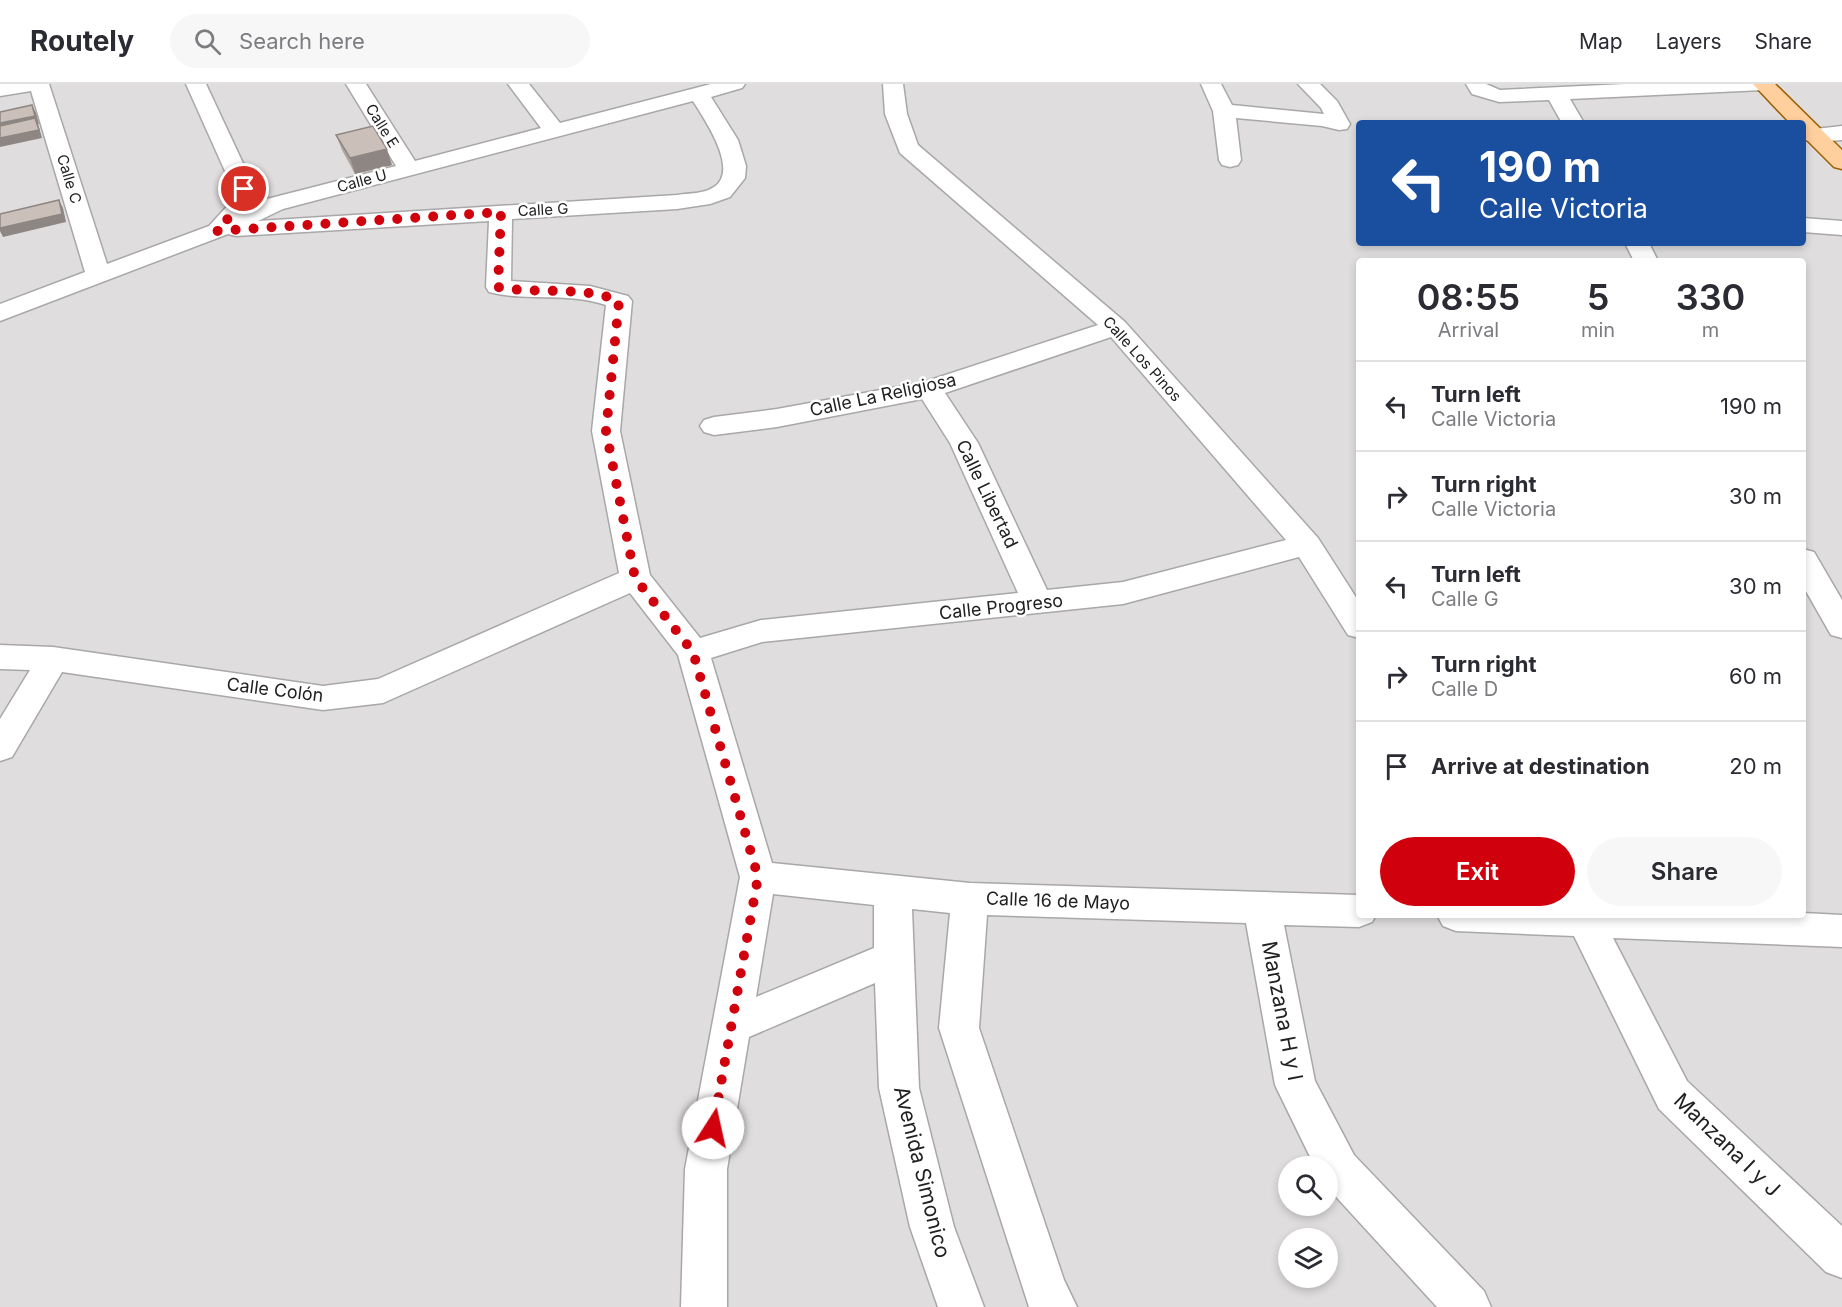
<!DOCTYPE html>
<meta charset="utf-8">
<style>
body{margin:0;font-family:Inter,sans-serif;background:#f7f7f7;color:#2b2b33;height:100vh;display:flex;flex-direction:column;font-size:22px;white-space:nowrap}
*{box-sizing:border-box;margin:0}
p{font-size:20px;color:#7c7c81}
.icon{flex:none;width:33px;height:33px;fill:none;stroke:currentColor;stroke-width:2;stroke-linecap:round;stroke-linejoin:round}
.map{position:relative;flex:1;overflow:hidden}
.sheet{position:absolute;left:1356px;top:174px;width:450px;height:660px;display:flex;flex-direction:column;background:#fff;border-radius:6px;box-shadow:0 3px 9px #0003}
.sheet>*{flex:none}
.top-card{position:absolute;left:1356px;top:36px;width:450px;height:126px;border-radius:6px;box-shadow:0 3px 9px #0003;background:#1a4fa0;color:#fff;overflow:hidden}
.buttons{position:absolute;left:1278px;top:1072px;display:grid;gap:12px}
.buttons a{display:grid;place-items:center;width:60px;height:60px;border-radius:50%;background:#fff;box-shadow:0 3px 9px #0003;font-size:30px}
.pin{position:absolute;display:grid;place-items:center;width:51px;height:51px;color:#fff;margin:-26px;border:3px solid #fff;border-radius:50%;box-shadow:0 2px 6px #0007}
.me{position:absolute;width:66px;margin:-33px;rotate:10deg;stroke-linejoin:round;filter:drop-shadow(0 0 4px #0008)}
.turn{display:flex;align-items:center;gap:21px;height:126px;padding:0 24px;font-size:27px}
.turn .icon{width:78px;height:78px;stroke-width:2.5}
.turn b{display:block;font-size:42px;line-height:51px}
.eta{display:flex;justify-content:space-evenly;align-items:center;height:102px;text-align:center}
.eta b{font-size:36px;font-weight:600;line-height:42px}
.action{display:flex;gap:12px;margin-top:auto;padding:12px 24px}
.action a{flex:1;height:69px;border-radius:36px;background:#d1000d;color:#fff;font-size:24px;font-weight:600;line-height:69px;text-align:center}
.action a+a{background:#f7f7f7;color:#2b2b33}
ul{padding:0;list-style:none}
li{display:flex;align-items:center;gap:18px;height:90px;padding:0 24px;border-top:2px solid #e1e1e2}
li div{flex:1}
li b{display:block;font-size:22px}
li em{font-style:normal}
header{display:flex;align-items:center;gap:36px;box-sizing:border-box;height:84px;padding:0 30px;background:#fff;border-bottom:2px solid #e1e1e2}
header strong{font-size:28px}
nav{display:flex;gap:33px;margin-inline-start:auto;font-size:21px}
.search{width:420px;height:54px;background:#f7f7f7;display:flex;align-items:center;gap:15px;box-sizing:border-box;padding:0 21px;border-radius:33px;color:#7c7c81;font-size:22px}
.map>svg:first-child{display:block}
</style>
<header>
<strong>Routely</strong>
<div class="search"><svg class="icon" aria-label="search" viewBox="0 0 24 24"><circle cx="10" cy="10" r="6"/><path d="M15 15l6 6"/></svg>Search here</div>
<nav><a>Map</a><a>Layers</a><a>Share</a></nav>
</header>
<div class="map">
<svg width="1842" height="1223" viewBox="0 0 1842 1223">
<rect width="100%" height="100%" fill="#f2ede6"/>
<path fill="#dfddde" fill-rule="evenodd" d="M0,0h1842v1223h-1842zM1359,39h444v120h-444zM1359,177h444v654h-444zM1288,1083h40v39h-40zM1288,1155h40v39h-40z"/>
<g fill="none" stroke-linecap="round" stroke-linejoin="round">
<g stroke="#a8a8a8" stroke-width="3">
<path id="minor" d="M0,0h49l58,180 102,-38 21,-23 3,-14 -47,-105h20l49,105 -3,17 15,-7 129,-33 -50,-82h20l49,77 126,-33 -33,-44h21l31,39 151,-39h34l-3,4 -31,9 27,43 8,26 -1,12 -15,19 -20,7 -33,5 -165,10 -1,62 79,5 38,10 4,5 -12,130 30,144 50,63 61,-18 257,-27 -68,-150 -28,-44 -145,28 -63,8 -10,-3 -4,-6 4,-6 10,-3 63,-8 147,-27 174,-57 -198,-172 -15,-39 -2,-30h20l4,30 11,31 207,177 193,216 41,64v36l-11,-3 -49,-78 -176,47 -361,38 -51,16 61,205 198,20 389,12v20h17l-4,7 -13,5 -75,-2 31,156 39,74 130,136 7,16h-54l-109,-119v-21h-13l-40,-82 -29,-162 -259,-8 -8,113 85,252 13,27h-48l-90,-279 11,-115 -38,-4 7,179 35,139 30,80h-46l-28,-80 -31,-139 -4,-105 -126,54 -22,132v138h-46l4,-138 55,-292 -62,-222 -48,-62 -247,110 -60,7 -261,-38 -50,85 -12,4v-42l30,-49 -30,-1v-24l53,2 270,39 55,-7 241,-106 -27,-142 14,-126c-37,-13 -79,-3 -117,-13l-3,-5 3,-66 -253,15 -8,-2 -228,87v-17l85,-32 -54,-181 -31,5zM693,17c11,18 47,69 21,86 -10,7 -25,6 -37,8l-419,26 25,-12zM1111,253l175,203 -163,42 -76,8 -69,-147 -33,-50zM773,810l101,11v43l-118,49z
M1201,0h20l11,21 92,9 -3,-6 -23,-24h22l17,17 13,23 -3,5 -8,1 -17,-4 -86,-8 5,42 -3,5 -8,2 -8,-2 -3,-5 -6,-49z
M1466,0h20l14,6 125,-6h148l-3,4 -7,2 -193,9 14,24h-22l-13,-23 -50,2 -27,-8z
M1842,42v14l-28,2 -8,-2 -3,-5 3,-5z
M1803,134l39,3v14l-39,-3z
M1625,159h24l9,18h-24z
M1803,465l11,3 28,48v38l-11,-3 -28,-49z
M1803,829l39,2v32l-229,-9 74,143 155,145v52l-16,-6 -167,-163 -85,-173 -118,-5 -13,-5 -6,-11h366z"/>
</g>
<g stroke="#9d5f00" stroke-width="3">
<path id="major" d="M1753,0h22l67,66v19l-8,-2 -31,-31v-13h-13z"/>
</g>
<use href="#minor" fill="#fff" fill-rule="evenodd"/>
<use href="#major" fill="#ffcf9e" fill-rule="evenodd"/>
</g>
<path fill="#aea49f" d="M336,51l56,30 -37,9 -13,-24z"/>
<path fill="#8d8682" d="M32,21l4,8 3,11h-1l4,14 -42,9v-24z
M387,65l5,16 -37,9 -5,-16z
M59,116l4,8 3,14 -63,15 -3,-6v-3z"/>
<path fill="#cabfb9" stroke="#8d8682" stroke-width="1.5" d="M32,21l3,11 -35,7v-11z
M35,34l4,12 -39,8v-12z
M373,42l14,23 -37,9 -14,-23z
M59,116l3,14 -62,14v-14z"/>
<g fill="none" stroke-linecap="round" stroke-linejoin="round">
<path stroke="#d1000d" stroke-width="10" stroke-dasharray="0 18" d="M244,105l-3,16 -25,26 285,-19 -3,75c39,8 84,-2 121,14l-13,130 29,147 58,74 65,225 -45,251"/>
</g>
<g text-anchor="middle" stroke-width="5" stroke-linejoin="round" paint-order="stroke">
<g font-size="15" fill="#212121" stroke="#fff">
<text transform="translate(382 42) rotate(58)" y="5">Calle E</text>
<text transform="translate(69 95) rotate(73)" y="5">Calle C</text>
<text transform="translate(362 97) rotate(-15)" y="5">Calle U</text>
<text transform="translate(543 126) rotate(-3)" y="5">Calle G</text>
<text transform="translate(1142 275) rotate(48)" y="5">Calle Los Pinos</text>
</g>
<g font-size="18" fill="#212121" stroke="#fff">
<text transform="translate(883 311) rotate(-12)" y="6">Calle La Religiosa</text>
<text transform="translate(987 410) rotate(64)" y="6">Calle Libertad</text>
<text transform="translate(1001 523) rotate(-6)" y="6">Calle Progreso</text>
<text transform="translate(275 606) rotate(7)" y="6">Calle Colón</text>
<text transform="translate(1058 817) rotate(2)" y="6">Calle 16 de Mayo</text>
</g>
<g font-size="21" fill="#212121" stroke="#fff">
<text transform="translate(1282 927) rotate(79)" y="7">Manzana H y I</text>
<text transform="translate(1727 1061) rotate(44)" y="7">Manzana I y J</text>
<text transform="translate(922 1088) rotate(76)" y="7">Avenida Simonico</text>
</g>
</g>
</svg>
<div class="buttons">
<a><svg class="icon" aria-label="search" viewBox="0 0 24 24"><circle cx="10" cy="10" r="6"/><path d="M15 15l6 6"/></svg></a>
<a><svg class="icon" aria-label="layers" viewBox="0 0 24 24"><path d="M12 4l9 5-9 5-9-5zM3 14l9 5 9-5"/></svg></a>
</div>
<div class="pin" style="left:244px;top:105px;background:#d93025"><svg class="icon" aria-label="arrive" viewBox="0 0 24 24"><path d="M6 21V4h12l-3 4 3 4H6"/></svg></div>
<svg class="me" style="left:713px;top:1044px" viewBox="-20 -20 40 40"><circle r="19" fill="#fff"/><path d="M0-13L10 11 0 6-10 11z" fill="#d1000d"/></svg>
<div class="top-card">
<div class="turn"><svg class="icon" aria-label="left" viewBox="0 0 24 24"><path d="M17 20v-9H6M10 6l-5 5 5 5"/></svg><div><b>190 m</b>Calle Victoria</div></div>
</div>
<section class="sheet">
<div class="eta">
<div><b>08:55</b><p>Arrival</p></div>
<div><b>5</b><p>min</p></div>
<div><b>330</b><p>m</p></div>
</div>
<ul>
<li><svg class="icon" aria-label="left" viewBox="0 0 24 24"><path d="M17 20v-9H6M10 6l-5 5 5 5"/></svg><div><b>Turn left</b><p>Calle Victoria</p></div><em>190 m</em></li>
<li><svg class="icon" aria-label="right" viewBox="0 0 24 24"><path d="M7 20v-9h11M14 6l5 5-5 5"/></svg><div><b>Turn right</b><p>Calle Victoria</p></div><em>30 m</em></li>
<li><svg class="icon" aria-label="left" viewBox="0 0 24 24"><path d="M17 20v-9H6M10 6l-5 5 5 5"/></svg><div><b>Turn left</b><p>Calle G</p></div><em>30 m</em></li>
<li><svg class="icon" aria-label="right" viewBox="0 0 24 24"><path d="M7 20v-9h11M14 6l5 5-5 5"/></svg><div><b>Turn right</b><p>Calle D</p></div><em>60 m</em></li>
<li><svg class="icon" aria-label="arrive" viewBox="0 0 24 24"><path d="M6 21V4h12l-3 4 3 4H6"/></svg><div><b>Arrive at destination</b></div><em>20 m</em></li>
</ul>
<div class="action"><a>Exit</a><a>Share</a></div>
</section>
</div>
